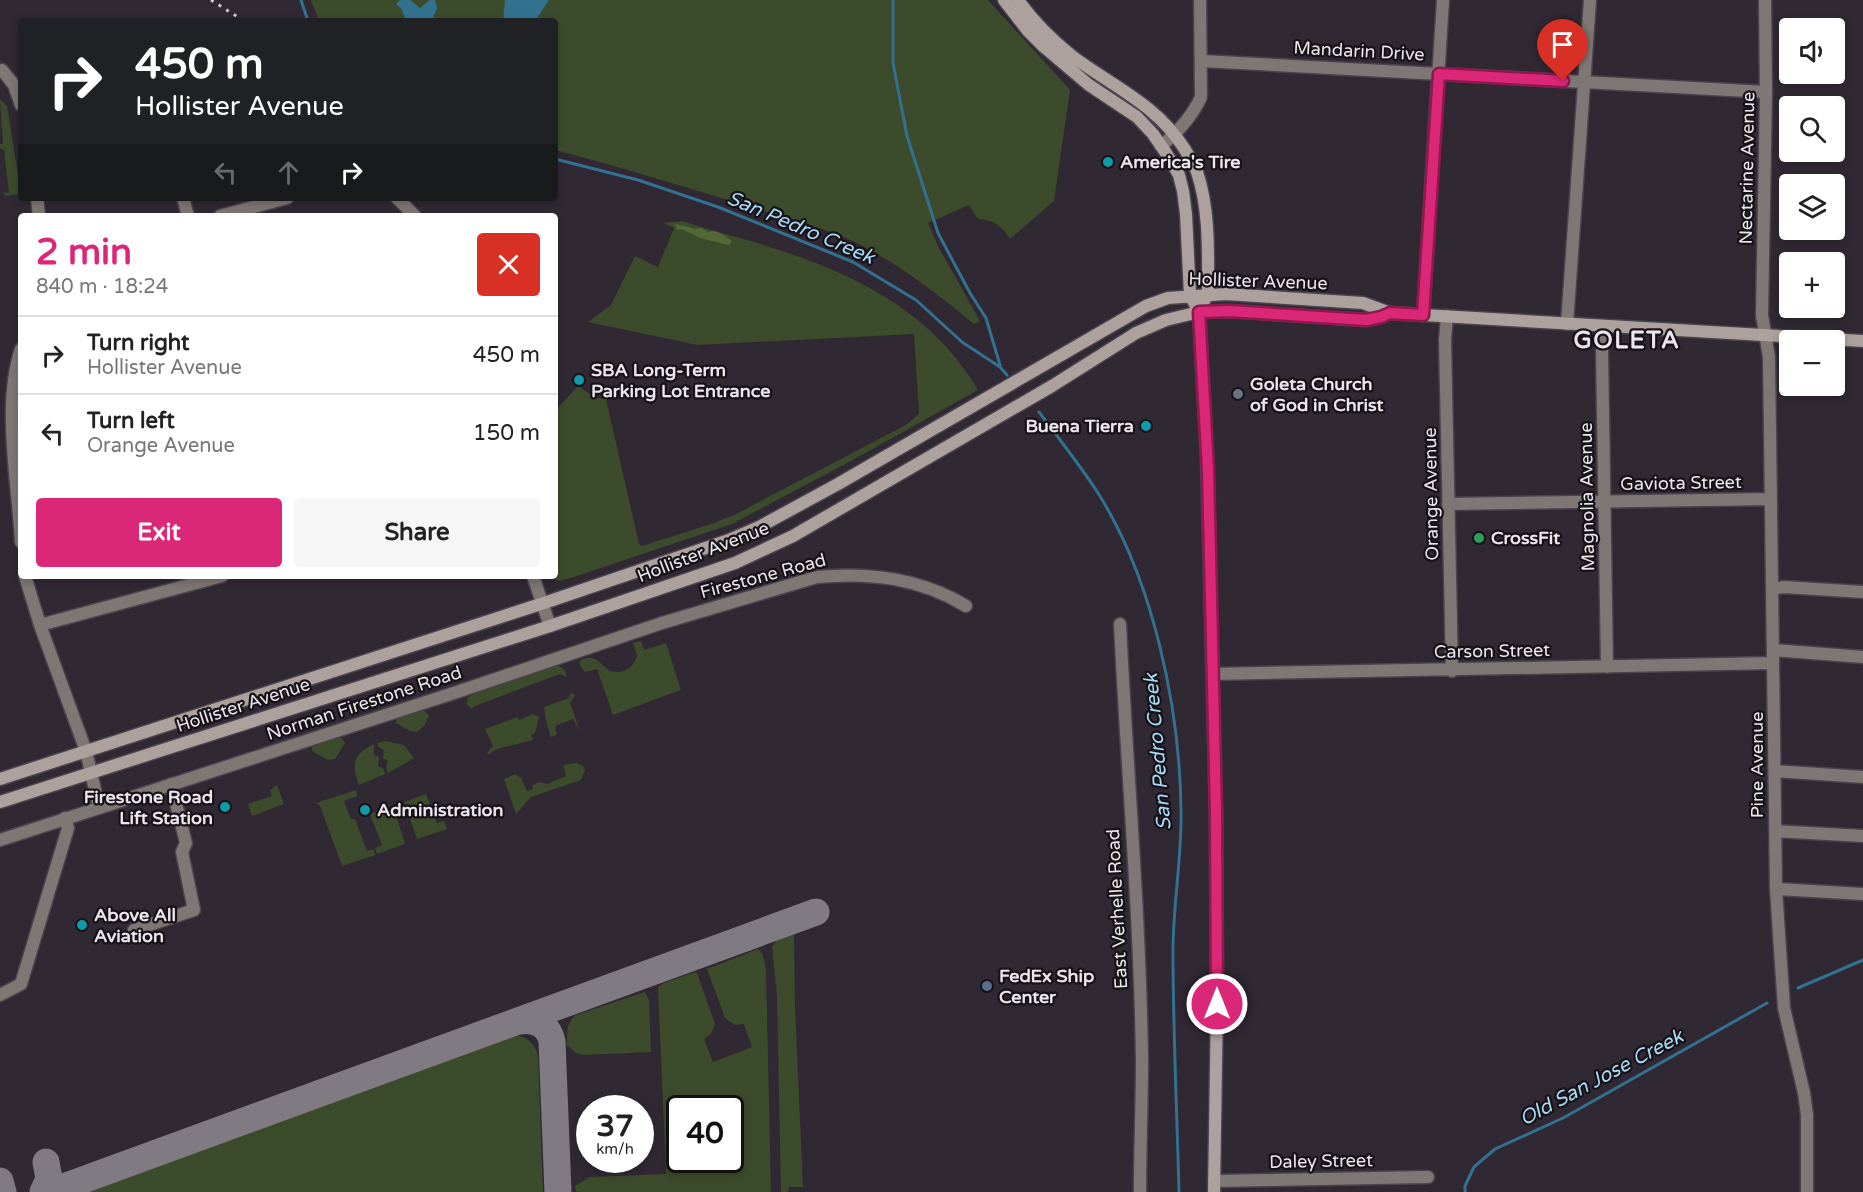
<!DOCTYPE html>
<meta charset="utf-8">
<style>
body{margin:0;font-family:"Varela Round",sans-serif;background:#f6f6f6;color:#222;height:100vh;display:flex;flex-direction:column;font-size:22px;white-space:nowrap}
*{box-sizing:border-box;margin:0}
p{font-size:20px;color:#767676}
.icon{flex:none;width:33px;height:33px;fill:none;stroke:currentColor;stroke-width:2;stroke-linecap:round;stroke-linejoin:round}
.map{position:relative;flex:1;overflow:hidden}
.details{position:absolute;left:18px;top:213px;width:540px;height:366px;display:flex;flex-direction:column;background:#fff;border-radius:6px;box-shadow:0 3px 9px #0003}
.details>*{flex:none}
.banner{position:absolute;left:18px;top:18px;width:540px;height:183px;border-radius:6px;box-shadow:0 3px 9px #0003;background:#202124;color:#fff;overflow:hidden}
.tools{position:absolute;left:1779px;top:18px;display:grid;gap:12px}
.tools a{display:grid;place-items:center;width:66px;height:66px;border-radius:6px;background:#fff;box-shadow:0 3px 9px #0003;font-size:30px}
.speed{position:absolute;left:576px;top:1095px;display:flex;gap:12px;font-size:30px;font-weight:700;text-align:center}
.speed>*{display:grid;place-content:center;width:78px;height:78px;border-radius:50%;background:#fff;box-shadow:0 3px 9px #0003;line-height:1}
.speed small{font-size:15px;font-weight:400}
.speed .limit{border:3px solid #111;border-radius:9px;background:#fff;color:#111}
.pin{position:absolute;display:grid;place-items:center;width:51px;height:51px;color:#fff;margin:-62px -26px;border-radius:50% 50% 50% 0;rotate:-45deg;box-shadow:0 0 6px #0007}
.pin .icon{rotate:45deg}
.me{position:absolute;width:66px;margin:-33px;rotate:0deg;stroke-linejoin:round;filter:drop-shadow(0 0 4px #0008)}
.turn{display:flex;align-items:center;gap:21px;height:126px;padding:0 18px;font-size:27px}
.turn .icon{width:78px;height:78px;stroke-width:2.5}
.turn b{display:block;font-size:42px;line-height:51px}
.lanes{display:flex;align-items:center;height:57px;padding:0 18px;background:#0003;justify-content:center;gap:30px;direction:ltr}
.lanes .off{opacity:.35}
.round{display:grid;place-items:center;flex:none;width:63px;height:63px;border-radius:6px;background:#f6f6f6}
.head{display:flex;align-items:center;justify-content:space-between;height:102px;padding:0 18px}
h1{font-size:36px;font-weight:800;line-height:45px;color:#db2777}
.cta{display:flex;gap:12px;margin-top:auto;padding:12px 18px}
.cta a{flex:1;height:69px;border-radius:6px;background:#db2777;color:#fff;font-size:24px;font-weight:800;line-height:69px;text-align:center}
.cta a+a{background:#f6f6f6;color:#222}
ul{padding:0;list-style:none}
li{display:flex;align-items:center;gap:18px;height:78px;padding:0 18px;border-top:2px solid #e0e0e0}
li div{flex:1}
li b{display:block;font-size:22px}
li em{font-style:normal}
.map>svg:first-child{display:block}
</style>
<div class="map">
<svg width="1863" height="1192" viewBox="0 0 1863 1192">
<rect width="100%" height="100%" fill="#302833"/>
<path fill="#3c4b2b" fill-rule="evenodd" d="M311,0h677l82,90 -16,111 -44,38c-8,-13 -16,-19 -32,-20l-9,-14 -41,18 10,23 42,75 -6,3c-36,-30 -73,-58 -115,-80 -35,-17 -75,-27 -112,-38 -64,-20 -127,-39 -192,-56v-129h-236z
M0,99l7,7 14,88 -16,2 -2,-4 6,1 -5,-43 -4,-2v-4h3z
M683,221c28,10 56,16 84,25 86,27 164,64 211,144l-127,71 -119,63 -161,54 -13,3 -7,-5h4v-165l23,-25 18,12 10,1 33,145 3,2 72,-23 22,-9 166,-87 8,-5 9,-9 -5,-79 -217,11 -109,-23 23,-17 24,-49 23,11 16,-39 -10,-5z
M641,641l3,9 22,-7 15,47 -68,25 -16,-46 -12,3 -6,-8 2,-4c14,-7 18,3 29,11 13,3 22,-1 27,-15l-4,-13z
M553,665c8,0 12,4 14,12l-7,-3 -85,32 -4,3 -4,-5 1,-7 16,-9z
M571,693l4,2 -5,8 10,28 -7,-12 -18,7 2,9 -6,2c-3,-10 -6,-19 -7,-30l25,-9z
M424,710l5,6 -5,10 -7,6 -7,-1 -14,-8v-5z
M533,714l6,3 -4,16 -4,2 2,5 -36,9 -9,6 -1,-2 6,-7 -8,-17 32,-12 2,3z
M339,738h3l3,5 -10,16 -7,1 -16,-9v-5z
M386,741l18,4 10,13 -26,15 -2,-6 2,-6 -5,-3 1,-8 -5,-3 -2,-4z
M374,744v11l5,2 -1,9 5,2 2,6 -26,11c-8,-21 -6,-31 15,-41z
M576,763l7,3 2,4 -4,10 -50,17 -15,17 -12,-35 11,-5 6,4 6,13 6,-2 -1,-4 8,-3 7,2 19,-8 -3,-11z
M277,785l7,19 -32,12 -4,-12 24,-8 -2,-6z
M356,790l1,6 -13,5 7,18h4l12,32 6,-2 2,6 -33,11 -22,-60 -4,-3z
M426,794l11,29 7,-2 3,8 -30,10 -13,-37z
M393,806l12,38 -28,10 -2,-6 7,-3 -12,-31z
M794,934l1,72 8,181h-14l-1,5h-7l-4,-196 -5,-49 5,-7z
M758,949l5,6 3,15 5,222h-195l-1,-6 15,-9 76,-3 -8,-187 6,-4 31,-11 2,1 18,51 -4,10 -7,5 9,23 39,-15 -8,-23 -9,1 -10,-7 -18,-49zM680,1108h50v52h-50z
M645,992l4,8 2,52 -67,3 -8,-2 -9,-8c0,-12 -1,-22 9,-30z
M516,1035c13,3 18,8 22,20l5,137h-466l420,-152z"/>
<path fill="#526937" d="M675,224l21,5 6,-1 6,4c8,-3 16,3 23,8v3l-3,2 -28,-7 -18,-9 -5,1z"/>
<path fill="#32718f" d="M400,0h10l10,8 10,-8h5l2,8 -5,13h-26l-5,-13 -5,-4z
M505,0h44l-14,21h-32z"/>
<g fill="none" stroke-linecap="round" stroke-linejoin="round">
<path stroke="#32718f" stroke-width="3" d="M301,0l7,21
M893,0v63l14,73 31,97 32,60 16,25 14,47
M555,159l83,21 80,27 135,55 63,38 46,42 38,25 7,8
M1039,412c20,27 41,53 59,81 55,87 82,215 83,318 1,46 -8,93 -8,140 0,80 4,161 6,241
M1798,988l65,-28
M1465,1192v-6l9,-19 21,-18 68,-31 204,-115"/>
<path stroke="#807a83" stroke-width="27" d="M519,1021c16,-2 29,3 33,20l6,151
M0,1181l3,11
M43,1192l6,-13 -3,-17
M50,1192l766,-280"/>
<g stroke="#4a434d" stroke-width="15">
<path id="street" d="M1765,0l1,92 -4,223 7,42 7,532 8,119 20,85 3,22v77
M1202,61l564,31
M2,70l12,15 7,20
M1161,146c17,-14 31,-29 40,-49l-1,-97
M37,198l2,18
M183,198l5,18
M397,198l18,18
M220,216l67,-18
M1423,315l20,-315
M1447,316l-2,24 7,331
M1567,324l23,-324
M1603,326l-1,25 5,316
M21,349c-19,57 -3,134 0,193
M1448,504l323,-5
M25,576l15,49 46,126 13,56
M533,576l17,50
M1772,589l12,-2 79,5
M1120,624c7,146 20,291 22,436 0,44 -2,88 -2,132
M40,625l182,-49
M1773,650l90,7
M1212,674l561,-11
M1775,771l88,6
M1775,831l88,5
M0,840l457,-148 205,-69 155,-46c53,-5 103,1 149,29
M1776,889l87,5
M134,930l60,-20 -12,-58 4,-9 -15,-59
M0,995l21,-11 47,-156 -3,-10
M1214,1181l214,-4"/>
</g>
<g stroke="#4a434d" stroke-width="15">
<path id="secondary" d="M1004,0l24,31 16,16 45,38 48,32 16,17 13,19 13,22 4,16 3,23 4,81 9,17 8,145 9,355 1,192 -3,188
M1018,0c15,21 34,40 54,56 40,30 84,48 112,92 5,8 10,16 13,24 13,38 11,83 11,123l-4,6
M0,779l544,-176 185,-63 30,-13 79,-43 308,-178 22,-8 58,-4 137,9 27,10 473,28
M0,802l550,-176 185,-63 58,-27 259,-150 84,-53 30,-13 33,-8 30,-1 137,9 15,-3 9,-4"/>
</g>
<use href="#street" stroke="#7e7774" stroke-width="12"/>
<use href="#secondary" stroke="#ada19d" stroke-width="12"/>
<path stroke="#d0cbd3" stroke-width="3" stroke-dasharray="3 6" stroke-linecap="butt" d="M211,0l33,21"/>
</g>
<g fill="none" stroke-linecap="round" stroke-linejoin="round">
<g stroke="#8e194d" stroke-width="15">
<path id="route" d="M1217,1004l-1,-192 -8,-342 -9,-158 30,-1 137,9 15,-3 9,-4 33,2 16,-241 124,7"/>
</g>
<use href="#route" stroke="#db2777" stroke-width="10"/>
</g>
<g fill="#0f9aa8" stroke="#161217" stroke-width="2">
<circle cx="1108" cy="162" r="6"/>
<circle cx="579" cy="380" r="6"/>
<circle cx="1146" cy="426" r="6"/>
<circle cx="225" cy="807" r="6"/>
<circle cx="365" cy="810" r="6"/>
<circle cx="82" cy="925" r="6"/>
</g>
<circle fill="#6b7280" stroke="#161217" stroke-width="2" cx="1238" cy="394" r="6"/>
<circle fill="#2e9e5b" stroke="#161217" stroke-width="2" cx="1479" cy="538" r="6"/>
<circle fill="#5c6f8a" stroke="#161217" stroke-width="2" cx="987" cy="986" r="6"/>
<g text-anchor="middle" stroke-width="4.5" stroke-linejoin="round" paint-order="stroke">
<g font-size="18" fill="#ebe6ee" stroke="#161217">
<text transform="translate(1359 51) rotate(3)" y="6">Mandarin Drive</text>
<text transform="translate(1747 168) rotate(-89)" y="6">Nectarine Avenue</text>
<text transform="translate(1258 281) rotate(2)" y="6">Hollister Avenue</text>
<text transform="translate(1681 483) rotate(-1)" y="6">Gaviota Street</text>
<text transform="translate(1431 494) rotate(-91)" y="6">Orange Avenue</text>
<text transform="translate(1587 497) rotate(-91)" y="6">Magnolia Avenue</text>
<text transform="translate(703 552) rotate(-21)" y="6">Hollister Avenue</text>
<text transform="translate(763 576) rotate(-15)" y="6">Firestone Road</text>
<text transform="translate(1492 651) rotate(-1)" y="6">Carson Street</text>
<text transform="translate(364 703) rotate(-18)" y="6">Norman Firestone Road</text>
<text transform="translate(243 705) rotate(-18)" y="6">Hollister Avenue</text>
<text transform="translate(1757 765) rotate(-90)" y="6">Pine Avenue</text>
<text transform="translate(1117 909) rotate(-93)" y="6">East Verhelle Road</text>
<text transform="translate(1321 1161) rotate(-1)" y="6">Daley Street</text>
</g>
<g font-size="18" font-weight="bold" fill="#ebe6ee" stroke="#161217" text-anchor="start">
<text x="1120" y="168">America's Tire</text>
<text x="591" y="376">SBA Long-Term<tspan x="591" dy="21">Parking Lot Entrance</tspan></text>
<text x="1250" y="390">Goleta Church<tspan x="1250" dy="21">of God in Christ</tspan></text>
<text x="1134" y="432" text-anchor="end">Buena Tierra</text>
<text x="1491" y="544">CrossFit</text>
<text x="213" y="803" text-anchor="end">Firestone Road<tspan x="213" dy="21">Lift Station</tspan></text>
<text x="377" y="816">Administration</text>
<text x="94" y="921">Above All<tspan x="94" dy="21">Aviation</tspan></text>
<text x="999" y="982">FedEx Ship<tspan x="999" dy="21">Center</tspan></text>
</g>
<g font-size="20" font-style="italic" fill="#a6daf5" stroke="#161217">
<text transform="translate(801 227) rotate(23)" y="7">San Pedro Creek</text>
<text transform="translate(1157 752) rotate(-95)" y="7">San Pedro Creek</text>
<text transform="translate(1601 1077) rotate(-28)" y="7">Old San Jose Creek</text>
</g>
<g font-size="24" font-weight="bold" letter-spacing="1.5" fill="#ebe6ee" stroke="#161217">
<text x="1627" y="348">GOLETA</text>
</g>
</g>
</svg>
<div class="tools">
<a><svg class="icon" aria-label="sound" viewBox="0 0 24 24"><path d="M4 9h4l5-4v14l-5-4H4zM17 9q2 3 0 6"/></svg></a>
<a><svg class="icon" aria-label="search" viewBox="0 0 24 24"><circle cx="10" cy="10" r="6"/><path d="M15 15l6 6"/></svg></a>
<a><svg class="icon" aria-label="layers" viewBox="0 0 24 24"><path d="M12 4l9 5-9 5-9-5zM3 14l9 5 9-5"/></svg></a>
<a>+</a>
<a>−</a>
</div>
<div class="speed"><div>37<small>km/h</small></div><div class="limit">40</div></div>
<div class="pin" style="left:1563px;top:81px;background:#d93025"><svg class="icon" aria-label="arrive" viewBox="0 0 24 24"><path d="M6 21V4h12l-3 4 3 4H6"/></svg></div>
<svg class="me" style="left:1217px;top:1004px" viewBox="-20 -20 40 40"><circle r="17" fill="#db2777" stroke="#fff" stroke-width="3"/><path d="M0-11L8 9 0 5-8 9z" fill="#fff"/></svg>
<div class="banner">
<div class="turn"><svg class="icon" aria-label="right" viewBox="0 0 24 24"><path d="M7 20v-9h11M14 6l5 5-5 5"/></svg><div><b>450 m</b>Hollister Avenue</div></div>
<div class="lanes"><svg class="icon off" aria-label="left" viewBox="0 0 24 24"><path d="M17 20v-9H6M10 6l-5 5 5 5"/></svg><svg class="icon off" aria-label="ahead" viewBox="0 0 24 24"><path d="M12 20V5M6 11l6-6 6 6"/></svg><svg class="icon" aria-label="right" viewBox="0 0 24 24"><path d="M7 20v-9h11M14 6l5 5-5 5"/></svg></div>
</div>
<section class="details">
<div class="head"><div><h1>2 min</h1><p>840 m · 18:24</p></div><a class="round" style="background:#d93025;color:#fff"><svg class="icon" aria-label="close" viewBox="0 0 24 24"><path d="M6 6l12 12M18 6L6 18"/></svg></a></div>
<ul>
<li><svg class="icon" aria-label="right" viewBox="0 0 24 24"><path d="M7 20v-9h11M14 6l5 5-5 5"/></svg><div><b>Turn right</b><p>Hollister Avenue</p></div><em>450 m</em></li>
<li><svg class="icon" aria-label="left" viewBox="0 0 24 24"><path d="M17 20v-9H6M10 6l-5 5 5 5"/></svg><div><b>Turn left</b><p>Orange Avenue</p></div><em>150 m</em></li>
</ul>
<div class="cta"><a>Exit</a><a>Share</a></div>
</section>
</div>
